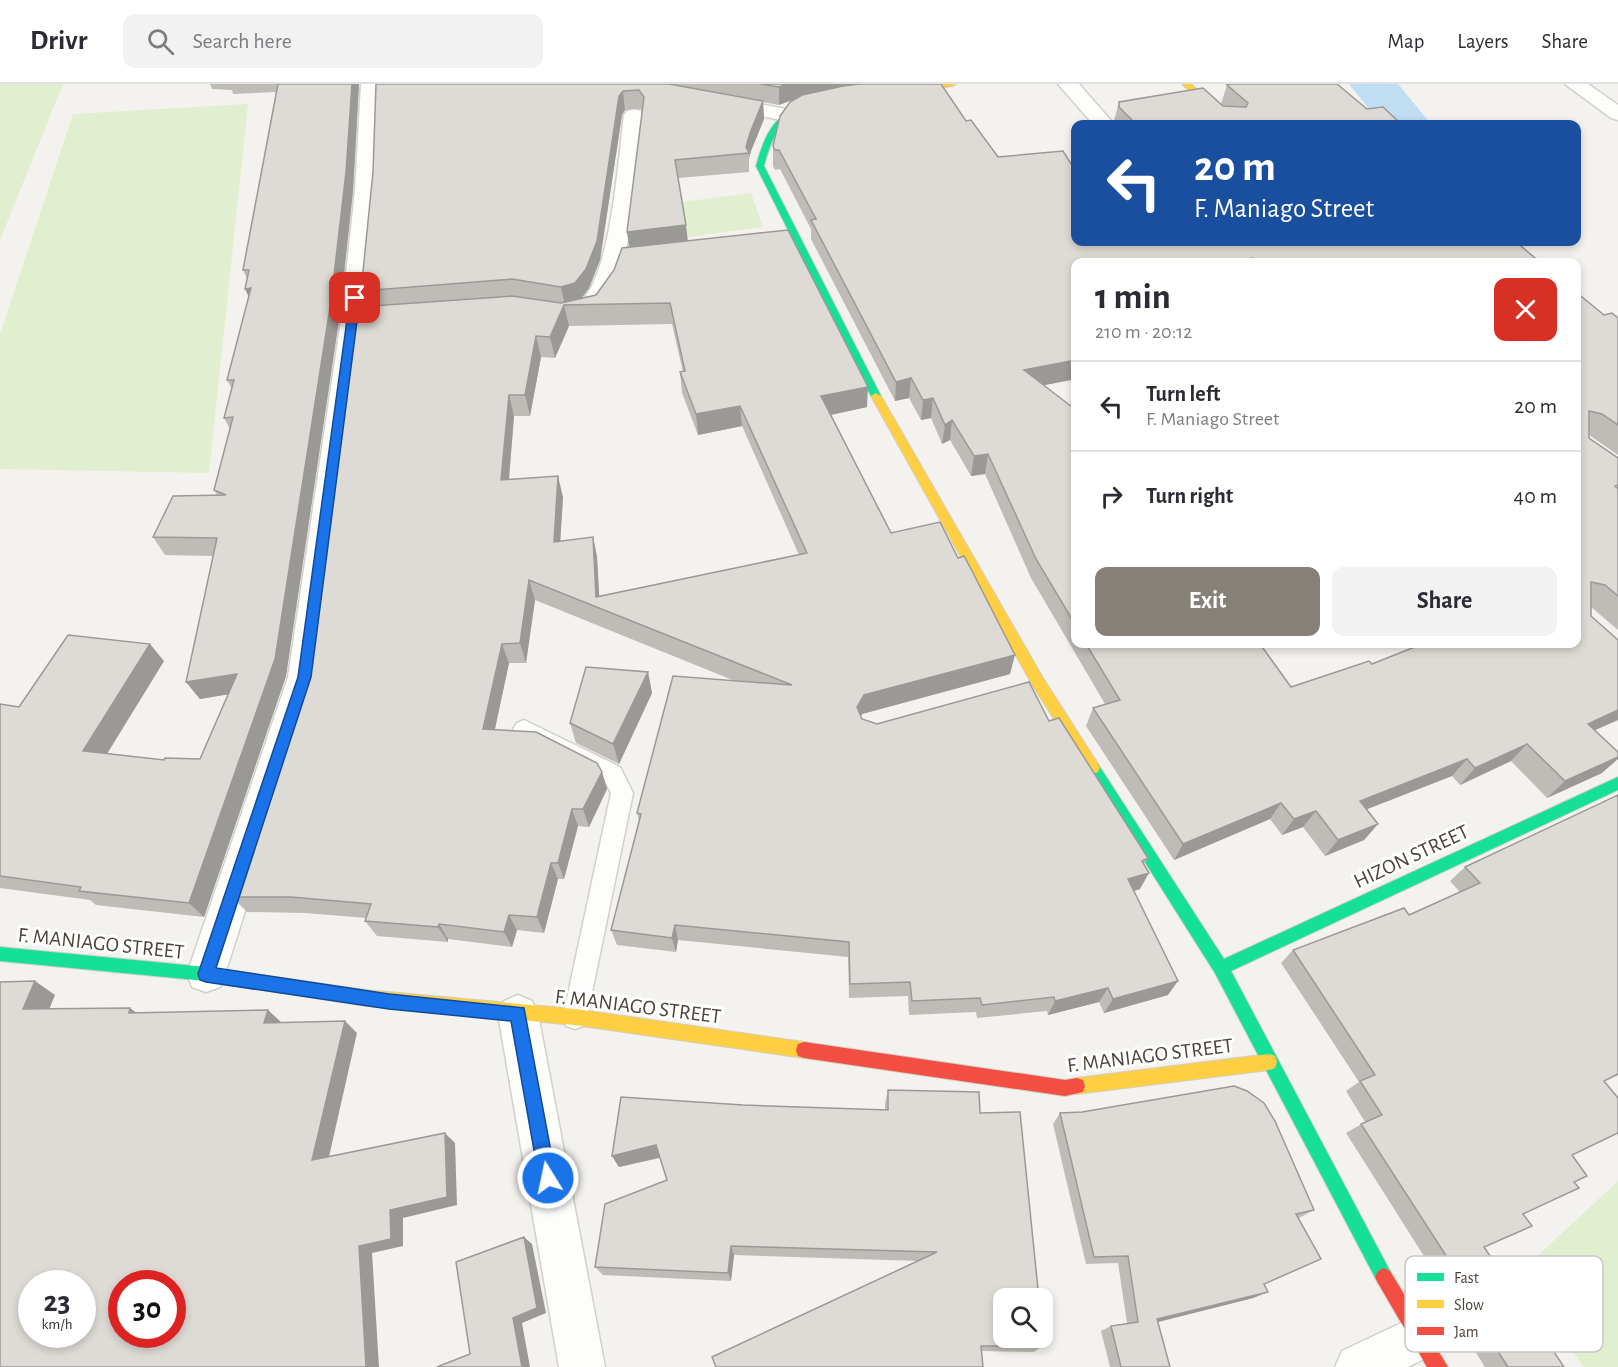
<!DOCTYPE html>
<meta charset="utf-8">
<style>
body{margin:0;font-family:"Alegreya Sans",sans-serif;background:#f2f2f3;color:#2b2b33;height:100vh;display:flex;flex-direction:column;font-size:22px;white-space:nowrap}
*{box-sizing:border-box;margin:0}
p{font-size:20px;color:#7c7c81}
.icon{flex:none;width:33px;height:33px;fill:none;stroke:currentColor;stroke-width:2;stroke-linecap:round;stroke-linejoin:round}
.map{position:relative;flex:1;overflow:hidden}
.details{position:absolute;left:1071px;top:174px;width:510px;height:390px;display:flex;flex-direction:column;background:#fff;border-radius:12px;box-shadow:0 3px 9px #0003}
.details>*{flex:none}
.guide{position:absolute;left:1071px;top:36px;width:510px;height:126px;border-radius:12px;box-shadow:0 3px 9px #0003;background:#1a4fa0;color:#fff;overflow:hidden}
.controls{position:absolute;left:993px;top:1204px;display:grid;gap:12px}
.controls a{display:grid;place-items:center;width:60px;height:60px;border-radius:12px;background:#fff;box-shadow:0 3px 9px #0003;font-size:30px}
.speed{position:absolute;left:18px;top:1186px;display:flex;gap:12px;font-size:30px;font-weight:700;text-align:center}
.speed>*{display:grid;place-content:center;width:78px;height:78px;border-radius:50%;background:#fff;box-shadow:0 3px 9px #0003;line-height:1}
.speed small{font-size:15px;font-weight:400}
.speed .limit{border:9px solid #d22;background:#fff;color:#111}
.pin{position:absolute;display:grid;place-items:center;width:51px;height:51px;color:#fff;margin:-26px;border-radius:12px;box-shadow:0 3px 9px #0006}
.me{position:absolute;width:66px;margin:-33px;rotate:350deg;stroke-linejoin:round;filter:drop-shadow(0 0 4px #0008)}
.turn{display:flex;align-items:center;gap:21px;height:126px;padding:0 24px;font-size:27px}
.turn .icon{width:78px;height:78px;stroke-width:2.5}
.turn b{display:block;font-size:42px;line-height:51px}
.round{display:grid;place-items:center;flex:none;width:63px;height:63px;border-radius:12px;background:#f2f2f3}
.head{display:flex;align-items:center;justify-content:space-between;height:102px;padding:0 24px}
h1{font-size:36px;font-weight:600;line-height:45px}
.action{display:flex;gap:12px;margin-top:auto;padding:12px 24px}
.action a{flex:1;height:69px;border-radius:12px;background:#868178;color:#fff;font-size:24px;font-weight:600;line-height:69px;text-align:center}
.action a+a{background:#f2f2f3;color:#2b2b33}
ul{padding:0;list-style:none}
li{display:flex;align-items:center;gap:18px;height:90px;padding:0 24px;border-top:2px solid #e1e1e2}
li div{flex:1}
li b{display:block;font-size:22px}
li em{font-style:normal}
header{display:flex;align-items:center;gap:36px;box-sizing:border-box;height:84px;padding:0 30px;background:#fff;border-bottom:2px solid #e1e1e2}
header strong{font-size:28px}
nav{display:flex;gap:33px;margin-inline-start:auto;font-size:21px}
.search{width:420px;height:54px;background:#f2f2f3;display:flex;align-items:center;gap:15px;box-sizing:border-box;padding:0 21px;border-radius:12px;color:#7c7c81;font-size:22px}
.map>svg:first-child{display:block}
</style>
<header>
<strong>Drivr</strong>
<div class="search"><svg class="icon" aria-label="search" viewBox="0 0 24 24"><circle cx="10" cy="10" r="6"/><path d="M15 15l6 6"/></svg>Search here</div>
<nav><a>Map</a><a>Layers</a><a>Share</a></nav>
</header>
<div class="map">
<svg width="1618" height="1283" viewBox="0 0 1618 1283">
<rect width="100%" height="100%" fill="#f4f2ee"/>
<path fill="#e1eecf" d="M0,0h63l-63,156z
M248,20l-39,369 -209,-4v-135l73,-220z
M751,109l12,34 -120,16 -8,-35z
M1618,1097v186h-34l-69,-90z"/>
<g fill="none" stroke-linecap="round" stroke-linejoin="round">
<path fill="#c0ddf1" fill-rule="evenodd" d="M1349,0h49l33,40h-50z"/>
<g stroke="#d2d0cb" stroke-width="3">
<path id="lane" d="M524,636l96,47 13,26 -46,224 -3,9 -9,3 -9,-3 -3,-9 48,-224 -7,-14 -87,-44 -4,-6 4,-6z"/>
</g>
<g stroke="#d2d0cb" stroke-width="3">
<path id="street" d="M361,0h20l-4,107 -12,129 -45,357 -95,297 -5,13 -14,5 -14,-5 -5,-13 101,-297 53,-357 14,-129z
M1058,0h21l35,40h-21z
M1565,0h23l30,21v15l-7,-2z
M721,13l60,11 7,2 3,4 -3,4 -7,2 -67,-13 -3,-4 3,-4z
M634,25l7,2 3,4c-4,37 -12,218 -72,203l-3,-5c4,-7 12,-10 16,-16 27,-36 33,-136 39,-182l3,-4z
M518,911l14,6 6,13 67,353h-46l-61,-353 6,-13z
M1420,1230l16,7 7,16 -7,16 -28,14h-73l7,-16z"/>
</g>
<g stroke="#d3cfc5" stroke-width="2">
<path id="fast" d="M823,15l4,2 -1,2c-41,11 -51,22 -62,63l117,230 -5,3 -5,-3 -115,-230c12,-43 23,-56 67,-67z
M1093,678l5,2 126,195 394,-182v13l-387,181 159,300 3,6 -3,6 -6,3 -6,-3 -163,-310 -127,-201 -2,-4 2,-4z
M0,863l206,20 160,23 6,3 2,5 -2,5 -6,3 -160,-25 -206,-20z"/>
</g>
<g stroke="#d3cfc5" stroke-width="2">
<path id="slow" d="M933,0h23l-4,2 -55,7 -4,-2z
M1182,0h9l43,40h-8z
M876,309l5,3 162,282 55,86 2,4 -2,4 -5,2 -5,-2 -55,-86 -162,-290z
M366,906l209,19 229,33 6,2 2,6 -2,6 -6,2 -229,-33 -209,-19 -6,-3 -2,-5 2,-5z
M1269,970l6,2 2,6 -2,6 -6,2 -192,24 -6,-2 -2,-6 2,-6 6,-2z"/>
</g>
<g stroke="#d3cfc5" stroke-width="2">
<path id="jam" d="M804,958l261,38 12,-2 6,2 2,6 -2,6 -18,4 -261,-38 -6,-2 -2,-6 2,-6z
M1384,1184l6,3 58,96h-21l-49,-84 -3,-6 3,-6z"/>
</g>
<use href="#lane" fill="#fdfdfc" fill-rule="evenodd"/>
<use href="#street" fill="#fdfdfc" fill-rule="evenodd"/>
<use href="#fast" fill="#16e098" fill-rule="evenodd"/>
<use href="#slow" fill="#ffcf43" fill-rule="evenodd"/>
<use href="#jam" fill="#f24e42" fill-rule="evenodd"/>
</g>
<path fill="#bfbcb8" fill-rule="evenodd" d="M210,0h149l-6,107 -14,129 -53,356 -82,241 -108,-12 -6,-5 -90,-12v-184l19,3 145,-46 -57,92 57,7 36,-1 28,-65 -28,5 -14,-17 27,-126 -48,-1 -12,-18 64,-42 -3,-5 16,-61 -6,-11 8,-29 -5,-9 22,-84 -4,-7 2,-10 -4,-9 33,-178 -43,2 -1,-4 -20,-1z
M376,0h565l25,37 32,36 75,10 148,77h5l-2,-2h148l2,2h1l-2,-2h143l24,20h-464v117l-33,6 33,25v234h184l31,43 81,-23 204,-20v-352l28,23 14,3v137l-29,-20v3l29,20v172l-27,-23v9l27,24v80l-23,10 7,43 -55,25 -36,-37 -51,24 -8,-9 -85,33 11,15 -14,16 -39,16 -22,-29 -21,8 -12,-16 -96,41 -88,-134 7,-18 12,-4 -74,-126 -46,-104 -14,2 -21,-36 -8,4 -11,-26 -10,2 -12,-22 -14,3 -84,-162v-10l-31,-60 -5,1 -2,-4v-20l25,-48 -19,7 -16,-3 1,17 -13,32 -2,7v14l-71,6 10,63 179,166 -36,8 60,118 119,141 -148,40 -1,2 1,3 15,5 172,-3 99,137 -4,6 -4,25 -6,2 34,104 -64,18 -5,-11 -51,13 -1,-4 -70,7 -1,-6 -67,3 -1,-19 -59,2 -1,-41 -170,-17 -2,12 -59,-7 -6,-15 28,-109 -2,-8 98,-132 -200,-81 -9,63h-17l-14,66 107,43 5,17 -18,38 -11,-1 -14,53h-6l-14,54 -27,-3 -5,17 -64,-8v3l-71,-6 -12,-15 2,-3 -62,-5 -58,-1 -15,-15 79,-239 56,-351 -6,-16 12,-119zM641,25l1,1 -15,122 2,16 -33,47 -15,3 8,-10 11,-28 22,-145 3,-5zM672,240l11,48h-3l2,21 16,42 44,-9 57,129 -200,41 -2,-39 -4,-20 -33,4 3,-44 -54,-17 5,-64h16l11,-59 14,1 14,-32z
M1227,1l140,24 34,15h-286l-1,-3 5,-19 105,4 -3,-2z
M648,588l4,21 -33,71 -43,-21 -6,-20z
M1618,711v280l-13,6 -33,74 2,27 -51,32 -39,33 80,120h-79l-44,-69 7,-4 -102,-161 19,-11 -19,-31 13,-9 -78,-119 12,-13 116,-35 51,-23 -10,-11 15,-14z
M888,1006l92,23 63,233 -9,6 -53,-1 -62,-90 -185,-6 -3,26 -128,-6 -8,-8 72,-87 -7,-22 -41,9 -7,-11 131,-51 142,5v-6z
M1060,1029l254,97 -15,8 -35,66 4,8 -15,6 -95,24 12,45h-60l-9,-36 10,-5 16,-3 -9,-60 -32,1 -33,-140z"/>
<path fill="#9b9996" d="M352,0h7l-6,107 -14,129 -53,356 -82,241 -15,-14 86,-244z
M786,0h96l-85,14 -18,7v-18z
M623,7l2,19 -3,5 -22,145 -11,28 -10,14 -14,4 -4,-19 58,-191z
M763,17l1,18 -13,32 -2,7v-5l-3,-6 4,-14z
M686,141l2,19 -58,6 -3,-18z
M1253,174l-1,4h-24z
M251,204l3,20 -9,-19z
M564,221l5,21 -14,32 -5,-21z
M536,252l5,21 -11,59 -5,-21z
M1076,276v19l-56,11 4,-20z
M911,294l-2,20 -14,3 1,-19z
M868,303l-1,20 -46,10v-21z
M509,311l5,21 -7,85 -6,-21z
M933,314l-2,20 -10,2 2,-20z
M740,322l2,20 -44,9 -2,-21z
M952,336l-2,20 -8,4 3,-19z
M988,370l-3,20 -14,2 3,-20z
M558,392l5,21 -4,65 -5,-20z
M593,453l4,20 3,52 -4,-12z
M529,496l6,20 -9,63 -6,-20z
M150,560l14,17 -65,106 -16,-16z
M502,560l7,19 -18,84 -8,-18z
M1015,571l-5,19 -148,40 -6,11 1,-18 7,-12z
M648,588l4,21 -33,71 -6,-20z
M237,590l12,17 -49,8 -14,-17z
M1618,626v10l-48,21 18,-17z
M1527,660l-16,17 -51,24 15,-17z
M1618,673v2l-16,14 -55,25 18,-17z
M1467,675l-15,17 -105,41 13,-16z
M602,688l5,17 -18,38 -6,-18z
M1281,719l-11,16 -96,41 9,-16z
M572,725l6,17 -14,53 -6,-16z
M1316,727l-13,16 -21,8 12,-16z
M1378,740l-14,16 -39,16 13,-16z
M551,779l7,16 -14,54 -7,-16z
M1149,789l-9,16 -20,6 8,-16z
M509,831l8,15 -5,17 -8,-15z
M439,840l9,15v3l-10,-15z
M675,841l3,15 -2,12 -4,-14z
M35,897l20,14 -11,27 -21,-13z
M1178,897l-10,14 -64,18 9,-14z
M1108,904l-9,14 -51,13 7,-14z
M130,924l18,13 -19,-8z
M268,926l14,13h-18z
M345,937l12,12 -31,137 -14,-10z
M445,1049l10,10 2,62 -54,13v28l-31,7 7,114h-13l-7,-121 31,-36z
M656,1061l6,12 -43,10 -7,-11z
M524,1153l8,7 14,69 -24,10 8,44h-8l-9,-49z
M731,1162l3,9 -3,26 -3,-8z
M1268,1208l-15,6 -107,27 11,-6z"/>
<path fill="#dedbd6" stroke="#9b9996" stroke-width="1.5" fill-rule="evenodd" d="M278,0h74l-6,88 -15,129 -56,358 -86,244 -110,-12 2,-4 -81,-11v-172l19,3 49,-72 82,9 -67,107 81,9 1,-2 35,1 37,-85 -51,8 31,-144 -64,-1 20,-41 53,-1 -12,-5 19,-73 -9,1 10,-38h-7l24,-92 -6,1 4,-19h-6z
M376,0h293l94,17 -13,32 -4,14 3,6 -74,7 11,65 -59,7 17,-135 -5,-7 -16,1 -4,5 -22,145 -11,28 -11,14 -14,4 -49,-8 -151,12 12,-119z
M761,0h25l-7,3z
M859,0h82l25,37 5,-1 27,37 65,-6 10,16h3v75h143l2,2h26l2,-2h123l2,2h29v-2h113l24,20h-282l-5,-4 -25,4h-152v98l-52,10 52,40v216l-40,-67 -48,-105 -14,2 -22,-36 -7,5 -12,-27 -10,2 -12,-22 -15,4 -85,-162 5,-1 -37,-69h-4l-2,-4 7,-30 10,-14 12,-7 41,-9z
M1231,0h106l30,25 16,-2 18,17h-265l-17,-17v-5l84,-14 20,18 23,1 2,-4 -21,-18z
M788,146l80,157 -47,9 70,137 49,-11 18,36 6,-2 8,15 43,84 -151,40 -7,12 5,12 15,5 152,-42 20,39 10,-3 89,140 -6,3 7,12 -21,6 50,102 -65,18 -5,-11 -53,13 -1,-4 -72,8 -2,-7 -68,3 -2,-19 -60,2 -1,-42 -174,-17 -3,13 -61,-8 30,-116 -4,-1 36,-137 119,9 -263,-105 -9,63 -18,1 -19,85 53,3 61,31 5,9 -19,37h-11l-14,54h-7l-14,54 -28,-2 -5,17 -65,-8 -1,3 -73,-6 6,-17 -80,-7h-59l79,-239 47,-351 154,-11 49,7 35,-8 18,-25 8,-22zM670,219l15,68 -5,1 16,42 44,-8 67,147 -211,44 -3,-60 -39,5 4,-66 -57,4 8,-85h16l11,-59 14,1 14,-32z
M1576,208l28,23 8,-2 6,5v107l-16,-11 -13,-3v27l29,20v27l-3,1 3,3v107l-13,-11 -14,-3v34l27,24v70l-30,14 30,28v5l-53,24 -38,-37 -52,24 -8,-9 -107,42 18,23 -40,16 -22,-29 -22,8 -13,-16 -98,41 -90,-136 27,-8 -34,-56h174l31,43 78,-26 3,3 50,-20h154z
M586,583l62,5 -35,72 -43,-21z
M1618,711v279l-14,7 14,17v35l-46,22 15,21 -13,6 5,6 -56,26 9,12 -48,21 80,120h-56l-48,-75 7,-4 -106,-164 21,-9 -22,-34 15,-6 -82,-125 111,-42 5,7 71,-32 -15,-16z
M35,897l-12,28 107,-1 -1,5 139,-3 -4,13 81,-2 -33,139 133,-27 2,64 -57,13 1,29 -32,7 7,121h-366v-385zM32,1200h50v51h-50zM122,1200h50v51h-50z
M1234,1002l13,5 17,12 11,18 39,89 -18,4 25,45 -57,25 4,8 -111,27 13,48h-49l-10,-41 27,-4 -10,-66 -34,1 -34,-144 22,-1z
M888,1006l91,2 1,21 40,-1 19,187h-35v39h38l1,8h-62l2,21h-267l-4,-10 225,-105 -206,-6 -3,27 -133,-6 10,-63 62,-24 -11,-35 -44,11 9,-59 122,8 145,5z
M524,1153l13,71 -24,10 9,49h-85l33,-13 -14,-92z"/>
<path fill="#1a73e8" stroke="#114b97" stroke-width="1.5" d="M355,211l5,3 -49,379 -95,291 173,26 135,14 32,170 -2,7 -6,2 -7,-2 -2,-7 -28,-157 -122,-12 -183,-27 -6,-2 -2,-6 100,-297 52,-379z"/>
<g text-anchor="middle" stroke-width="6" stroke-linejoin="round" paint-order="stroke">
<g font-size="21" fill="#4b4439" stroke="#fff">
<text transform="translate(1411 772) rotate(-25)" y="7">HIZON STREET</text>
<text transform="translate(101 859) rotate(6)" y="7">F. MANIAGO STREET</text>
<text transform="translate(638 922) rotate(7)" y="7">F. MANIAGO STREET</text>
<text transform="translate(1150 971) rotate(-7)" y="7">F. MANIAGO STREET</text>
</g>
</g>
<rect x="1405" y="1172" width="198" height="96" rx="9" fill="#fff" stroke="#c9c7c4" stroke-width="1.5"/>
<rect x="1417" y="1189" width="27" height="8" fill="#16e098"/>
<rect x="1417" y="1216" width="27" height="8" fill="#ffcf43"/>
<rect x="1417" y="1243" width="27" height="8" fill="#f24e42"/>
<g font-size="16" fill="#4b4439">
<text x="1454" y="1199">Fast</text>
<text x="1454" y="1226">Slow</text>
<text x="1454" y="1253">Jam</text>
</g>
</svg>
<div class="controls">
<a><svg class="icon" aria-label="search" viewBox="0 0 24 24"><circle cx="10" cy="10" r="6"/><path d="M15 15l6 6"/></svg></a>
</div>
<div class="speed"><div>23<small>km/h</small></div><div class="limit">30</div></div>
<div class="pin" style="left:355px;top:214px;background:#d93025"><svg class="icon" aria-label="arrive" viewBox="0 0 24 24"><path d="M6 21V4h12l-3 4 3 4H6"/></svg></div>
<svg class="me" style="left:548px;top:1094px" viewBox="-20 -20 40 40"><circle r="17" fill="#1a73e8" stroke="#fff" stroke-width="3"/><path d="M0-11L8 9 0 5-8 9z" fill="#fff"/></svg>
<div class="guide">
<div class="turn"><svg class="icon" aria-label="left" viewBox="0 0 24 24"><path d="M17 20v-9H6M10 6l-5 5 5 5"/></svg><div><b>20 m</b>F. Maniago Street</div></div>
</div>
<section class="details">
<div class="head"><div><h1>1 min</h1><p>210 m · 20:12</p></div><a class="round" style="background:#d93025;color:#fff"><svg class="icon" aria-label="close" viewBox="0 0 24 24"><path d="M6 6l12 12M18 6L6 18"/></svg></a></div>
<ul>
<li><svg class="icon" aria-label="left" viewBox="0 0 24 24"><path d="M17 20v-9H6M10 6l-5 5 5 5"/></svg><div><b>Turn left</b><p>F. Maniago Street</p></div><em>20 m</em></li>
<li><svg class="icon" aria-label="right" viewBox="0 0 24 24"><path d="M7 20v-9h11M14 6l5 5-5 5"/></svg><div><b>Turn right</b></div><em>40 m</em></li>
</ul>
<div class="action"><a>Exit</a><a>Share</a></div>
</section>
</div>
